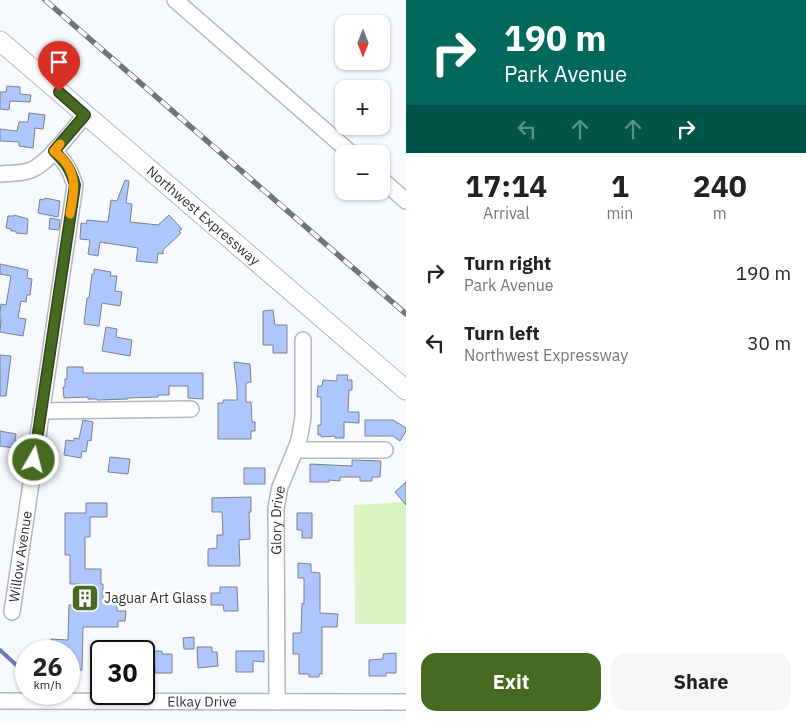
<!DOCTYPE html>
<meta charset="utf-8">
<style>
body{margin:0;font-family:"IBM Plex Sans",sans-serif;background:#f6f6f6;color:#222;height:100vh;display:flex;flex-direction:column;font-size:19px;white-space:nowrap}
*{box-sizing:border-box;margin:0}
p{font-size:16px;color:#767676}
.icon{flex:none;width:28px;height:28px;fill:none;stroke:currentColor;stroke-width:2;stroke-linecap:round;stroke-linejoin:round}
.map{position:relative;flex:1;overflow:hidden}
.panel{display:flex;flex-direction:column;background:#fff;width:400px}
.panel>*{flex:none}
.hud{background:#00695c;color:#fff;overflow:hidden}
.needle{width:32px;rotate:180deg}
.tools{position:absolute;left:335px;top:15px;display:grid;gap:10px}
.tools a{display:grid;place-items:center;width:55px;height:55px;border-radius:10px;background:#fff;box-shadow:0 1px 4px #0004;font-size:25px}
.speed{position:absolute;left:15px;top:640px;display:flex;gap:10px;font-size:25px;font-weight:700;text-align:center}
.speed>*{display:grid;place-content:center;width:65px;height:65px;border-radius:50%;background:#fff;box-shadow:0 1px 4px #0004;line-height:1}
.speed small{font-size:12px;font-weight:400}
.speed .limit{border:2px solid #111;border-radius:8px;background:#fff;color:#111}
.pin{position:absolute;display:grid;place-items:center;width:42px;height:42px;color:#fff;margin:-51px -21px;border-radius:50% 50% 50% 0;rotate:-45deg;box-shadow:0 0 5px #0007}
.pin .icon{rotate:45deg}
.me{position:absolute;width:55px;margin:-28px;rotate:8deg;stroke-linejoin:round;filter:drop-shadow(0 0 4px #0008)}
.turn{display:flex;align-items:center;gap:18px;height:105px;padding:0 15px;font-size:22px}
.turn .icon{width:65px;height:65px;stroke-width:2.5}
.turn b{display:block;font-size:35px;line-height:42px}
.lanes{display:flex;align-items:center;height:48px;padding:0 15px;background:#0003;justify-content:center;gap:25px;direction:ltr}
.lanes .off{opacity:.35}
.eta{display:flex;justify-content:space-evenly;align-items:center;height:85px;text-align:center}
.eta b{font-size:30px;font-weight:800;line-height:35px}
.primary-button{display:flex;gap:10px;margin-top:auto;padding:10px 15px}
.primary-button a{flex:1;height:58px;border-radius:15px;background:#476a22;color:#fff;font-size:20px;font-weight:800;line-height:58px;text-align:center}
.primary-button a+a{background:#f6f6f6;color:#222}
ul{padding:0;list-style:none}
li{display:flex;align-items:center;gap:15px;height:70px;padding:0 15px}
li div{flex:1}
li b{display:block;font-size:19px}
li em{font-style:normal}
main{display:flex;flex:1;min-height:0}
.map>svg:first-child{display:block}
</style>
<main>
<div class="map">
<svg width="406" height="721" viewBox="0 0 406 721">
<rect width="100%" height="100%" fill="#f6f9fe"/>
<path fill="#d7f4c1" d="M406,502v122h-51l-1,-119z"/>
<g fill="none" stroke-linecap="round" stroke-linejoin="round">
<path stroke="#6b7eb0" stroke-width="4" d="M0,650l26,24"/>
</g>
<path fill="#aec6fe" stroke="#7c8088" d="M7,86l13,1v7l11,1 -1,7 -20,-1 -1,9 -9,-1v-17h6z
M29,113l16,2 -2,14 -8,-1 -2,20 -14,-2v-4l-19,-1v-12l17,2 2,-9h9z
M125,180l4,1 -3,22 6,1 -2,18 28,3 11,-10 13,14 -3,2 2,2 -18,17v4l-5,-1 -1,10 -21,-2 2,-13 -38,-6 -2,14 -10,-2 2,-14 -10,-1 1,-16 5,1 1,-4 21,2 3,-22 6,1z
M45,198l15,3 -2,16 -20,-4 2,-14 4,1z
M14,215l14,4 -1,15 -11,-1v-2h-5v-2l-5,-1 2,-12h6z
M50,218l10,2 -1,10 -10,-1z
M0,264l28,6 -1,8 5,1 -2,16h-3l-1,7 -5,-1 -3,17 8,1 -3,17 -23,-4 1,-14h-1v-5l1,-9 5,1 5,-29 -11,-2z
M94,269l17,3 -1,4h7l-2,15 7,1 -2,14 -18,-3 -3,23 -15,-2 3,-26h2l3,-24h2z
M273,310l2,15h12v28h-14v-8h-10v-34z
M106,327l11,2 -1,8 16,3 -2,16 -28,-5z
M0,355l11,1 -5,40h-6z
M234,362l16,2 1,18 -5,1v19h5l1,20h3v9h-4v8h-33v-36h5v-3h14v-11z
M67,367h16v6h120v26l-15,-1v-12h-19v9h-11v2l-30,1v1l-31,1v-1h-9v-2l-24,1 -1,-11h2v-8h2z
M337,375h11l-1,5h5v10h-3l-1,22h11v11l-15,-1v16h-9v-2l-14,1v-2h-3v-10h3v-28h-4l1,-11h4l1,-6 14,1z
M83,420l10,2 -2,19 -3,-1 -2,12 -4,-1 -1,7 -17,-3 2,-15 8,1v-3l5,1z
M365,420h28l13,8v3l-6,10 -7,-5h-28z
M0,431l16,3 -2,14 -14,-2z
M110,457l20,2 -2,15 -20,-2z
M352,460l29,1 -1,16h-8v4h-12v-4h-20v4l-11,-1v2h-19v-18l42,2z
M244,468h21v16h-21z
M406,482v23l-11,-13z
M251,497v15h-2l1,27 -11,1 1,26h-32v-17l9,-1v-13h6l-1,-23h-10v-14z
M86,503h21v14h-17v20h-5v32h16v15h2v18l14,1v8h9l-1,10h-7v6h-35l-1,43h-13v-19h-18v-12l17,1 1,-35h9l1,-21h-9v-29h-5v-42h21z
M297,513h15v25h-10v-8h-5z
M298,563l13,1v8l9,1v40l18,1 -1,13h-15v47h-3v3h-10v-3h-10v-20h-6v-21h8l1,-30 2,1v-26h-6z
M220,587h17l1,24h-14l-1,-6h-12v-12h9z
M194,637v12h-10l-1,-11z
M197,647h15v5h5l1,14 -20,2z
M147,651h15v3h10v19h-17v-5h-8z
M236,651h28v11l-11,-1v11h-17z
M396,653v20h-10v3h-17v-16l14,-1v-5z"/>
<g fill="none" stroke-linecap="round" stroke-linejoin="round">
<g stroke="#b4b7c0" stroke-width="18">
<g id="minor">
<path d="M175,0l177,154"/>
<path d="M0,174c10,-1 22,0 31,-4 17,-6 42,-41 54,-55"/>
<path d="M381,179l25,22"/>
<path d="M41,411l150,-2"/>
<path d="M295,450h90"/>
<path id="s1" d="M12,612l63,-427c-6,-17 -9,-22 -21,-34"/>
<path id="s2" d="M0,701l406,1"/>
<path id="s3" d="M277,702l-1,-194 4,-21 17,-41 3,-11 3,-18v-77"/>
</g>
</g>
<g stroke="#b4b7c0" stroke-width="21">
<g id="major">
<path id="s4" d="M0,41l406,349"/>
</g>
</g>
<use href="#minor" stroke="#fff" stroke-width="15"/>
<use href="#major" stroke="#fff" stroke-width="19"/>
<g stroke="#727478" stroke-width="5.5">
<path id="rail" d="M45,0l361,314"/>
</g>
<use href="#rail" stroke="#fff" stroke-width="4" stroke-dasharray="11" stroke-linecap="butt"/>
</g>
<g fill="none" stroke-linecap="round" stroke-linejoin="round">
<g stroke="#2e4516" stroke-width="12">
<path id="route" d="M34,460l41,-275c-5,-17 -9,-22 -21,-34l31,-36 -26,-23"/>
</g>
<use href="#route" stroke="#476a22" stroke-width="9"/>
<path stroke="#f59e0b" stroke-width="9" d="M60,144l-6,7c4,4 9,7 12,12 12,16 7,33 4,51"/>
</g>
<defs>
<g id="building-square" transform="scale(1.4375)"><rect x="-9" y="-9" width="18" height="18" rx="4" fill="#476a22" stroke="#fff"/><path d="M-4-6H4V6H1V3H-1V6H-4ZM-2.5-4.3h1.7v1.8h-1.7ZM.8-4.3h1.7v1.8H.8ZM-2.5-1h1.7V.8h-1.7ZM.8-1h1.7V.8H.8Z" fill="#fff"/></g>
</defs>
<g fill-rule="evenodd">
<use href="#building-square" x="85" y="598"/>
</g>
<g text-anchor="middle" stroke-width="5" stroke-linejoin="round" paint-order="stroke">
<g font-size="14" fill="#303235" stroke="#fff">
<text dy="5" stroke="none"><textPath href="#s4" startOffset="268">Northwest Expressway</textPath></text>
<text dy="5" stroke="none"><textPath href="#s3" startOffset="182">Glory Drive</textPath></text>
<text dy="5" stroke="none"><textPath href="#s1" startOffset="56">Willow Avenue</textPath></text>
<text dy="5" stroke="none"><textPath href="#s2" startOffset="202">Elkay Drive</textPath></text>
</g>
<g font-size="14" fill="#303235" stroke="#fff" text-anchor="start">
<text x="104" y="603">Jaguar Art Glass</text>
</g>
</g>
</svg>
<div class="tools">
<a><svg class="needle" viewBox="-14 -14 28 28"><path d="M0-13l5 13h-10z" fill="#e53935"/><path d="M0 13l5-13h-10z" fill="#767676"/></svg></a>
<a>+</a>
<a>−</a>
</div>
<div class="speed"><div>26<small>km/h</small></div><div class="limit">30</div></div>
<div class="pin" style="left:59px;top:92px;background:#d93025"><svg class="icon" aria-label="arrive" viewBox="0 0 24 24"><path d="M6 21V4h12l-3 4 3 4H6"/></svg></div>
<svg class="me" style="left:34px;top:460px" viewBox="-20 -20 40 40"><circle r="17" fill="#476a22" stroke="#fff" stroke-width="3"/><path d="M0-11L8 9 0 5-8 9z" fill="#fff"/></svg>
</div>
<section class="panel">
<div class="hud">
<div class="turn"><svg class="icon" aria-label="right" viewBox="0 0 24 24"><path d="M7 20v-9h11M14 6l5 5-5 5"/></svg><div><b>190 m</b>Park Avenue</div></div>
<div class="lanes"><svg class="icon off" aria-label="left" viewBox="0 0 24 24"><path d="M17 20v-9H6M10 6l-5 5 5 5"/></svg><svg class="icon off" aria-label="ahead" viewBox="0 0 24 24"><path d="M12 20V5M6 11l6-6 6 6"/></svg><svg class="icon off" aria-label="ahead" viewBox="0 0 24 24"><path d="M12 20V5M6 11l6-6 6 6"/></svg><svg class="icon" aria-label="right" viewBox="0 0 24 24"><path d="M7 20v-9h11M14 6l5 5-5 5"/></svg></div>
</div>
<div class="eta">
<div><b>17:14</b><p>Arrival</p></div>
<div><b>1</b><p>min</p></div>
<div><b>240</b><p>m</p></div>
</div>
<ul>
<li><svg class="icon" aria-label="right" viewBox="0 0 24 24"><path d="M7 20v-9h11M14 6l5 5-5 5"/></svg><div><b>Turn right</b><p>Park Avenue</p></div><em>190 m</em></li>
<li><svg class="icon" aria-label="left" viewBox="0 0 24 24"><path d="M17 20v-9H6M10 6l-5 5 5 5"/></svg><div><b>Turn left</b><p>Northwest Expressway</p></div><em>30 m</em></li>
</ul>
<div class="primary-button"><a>Exit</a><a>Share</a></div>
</section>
</main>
